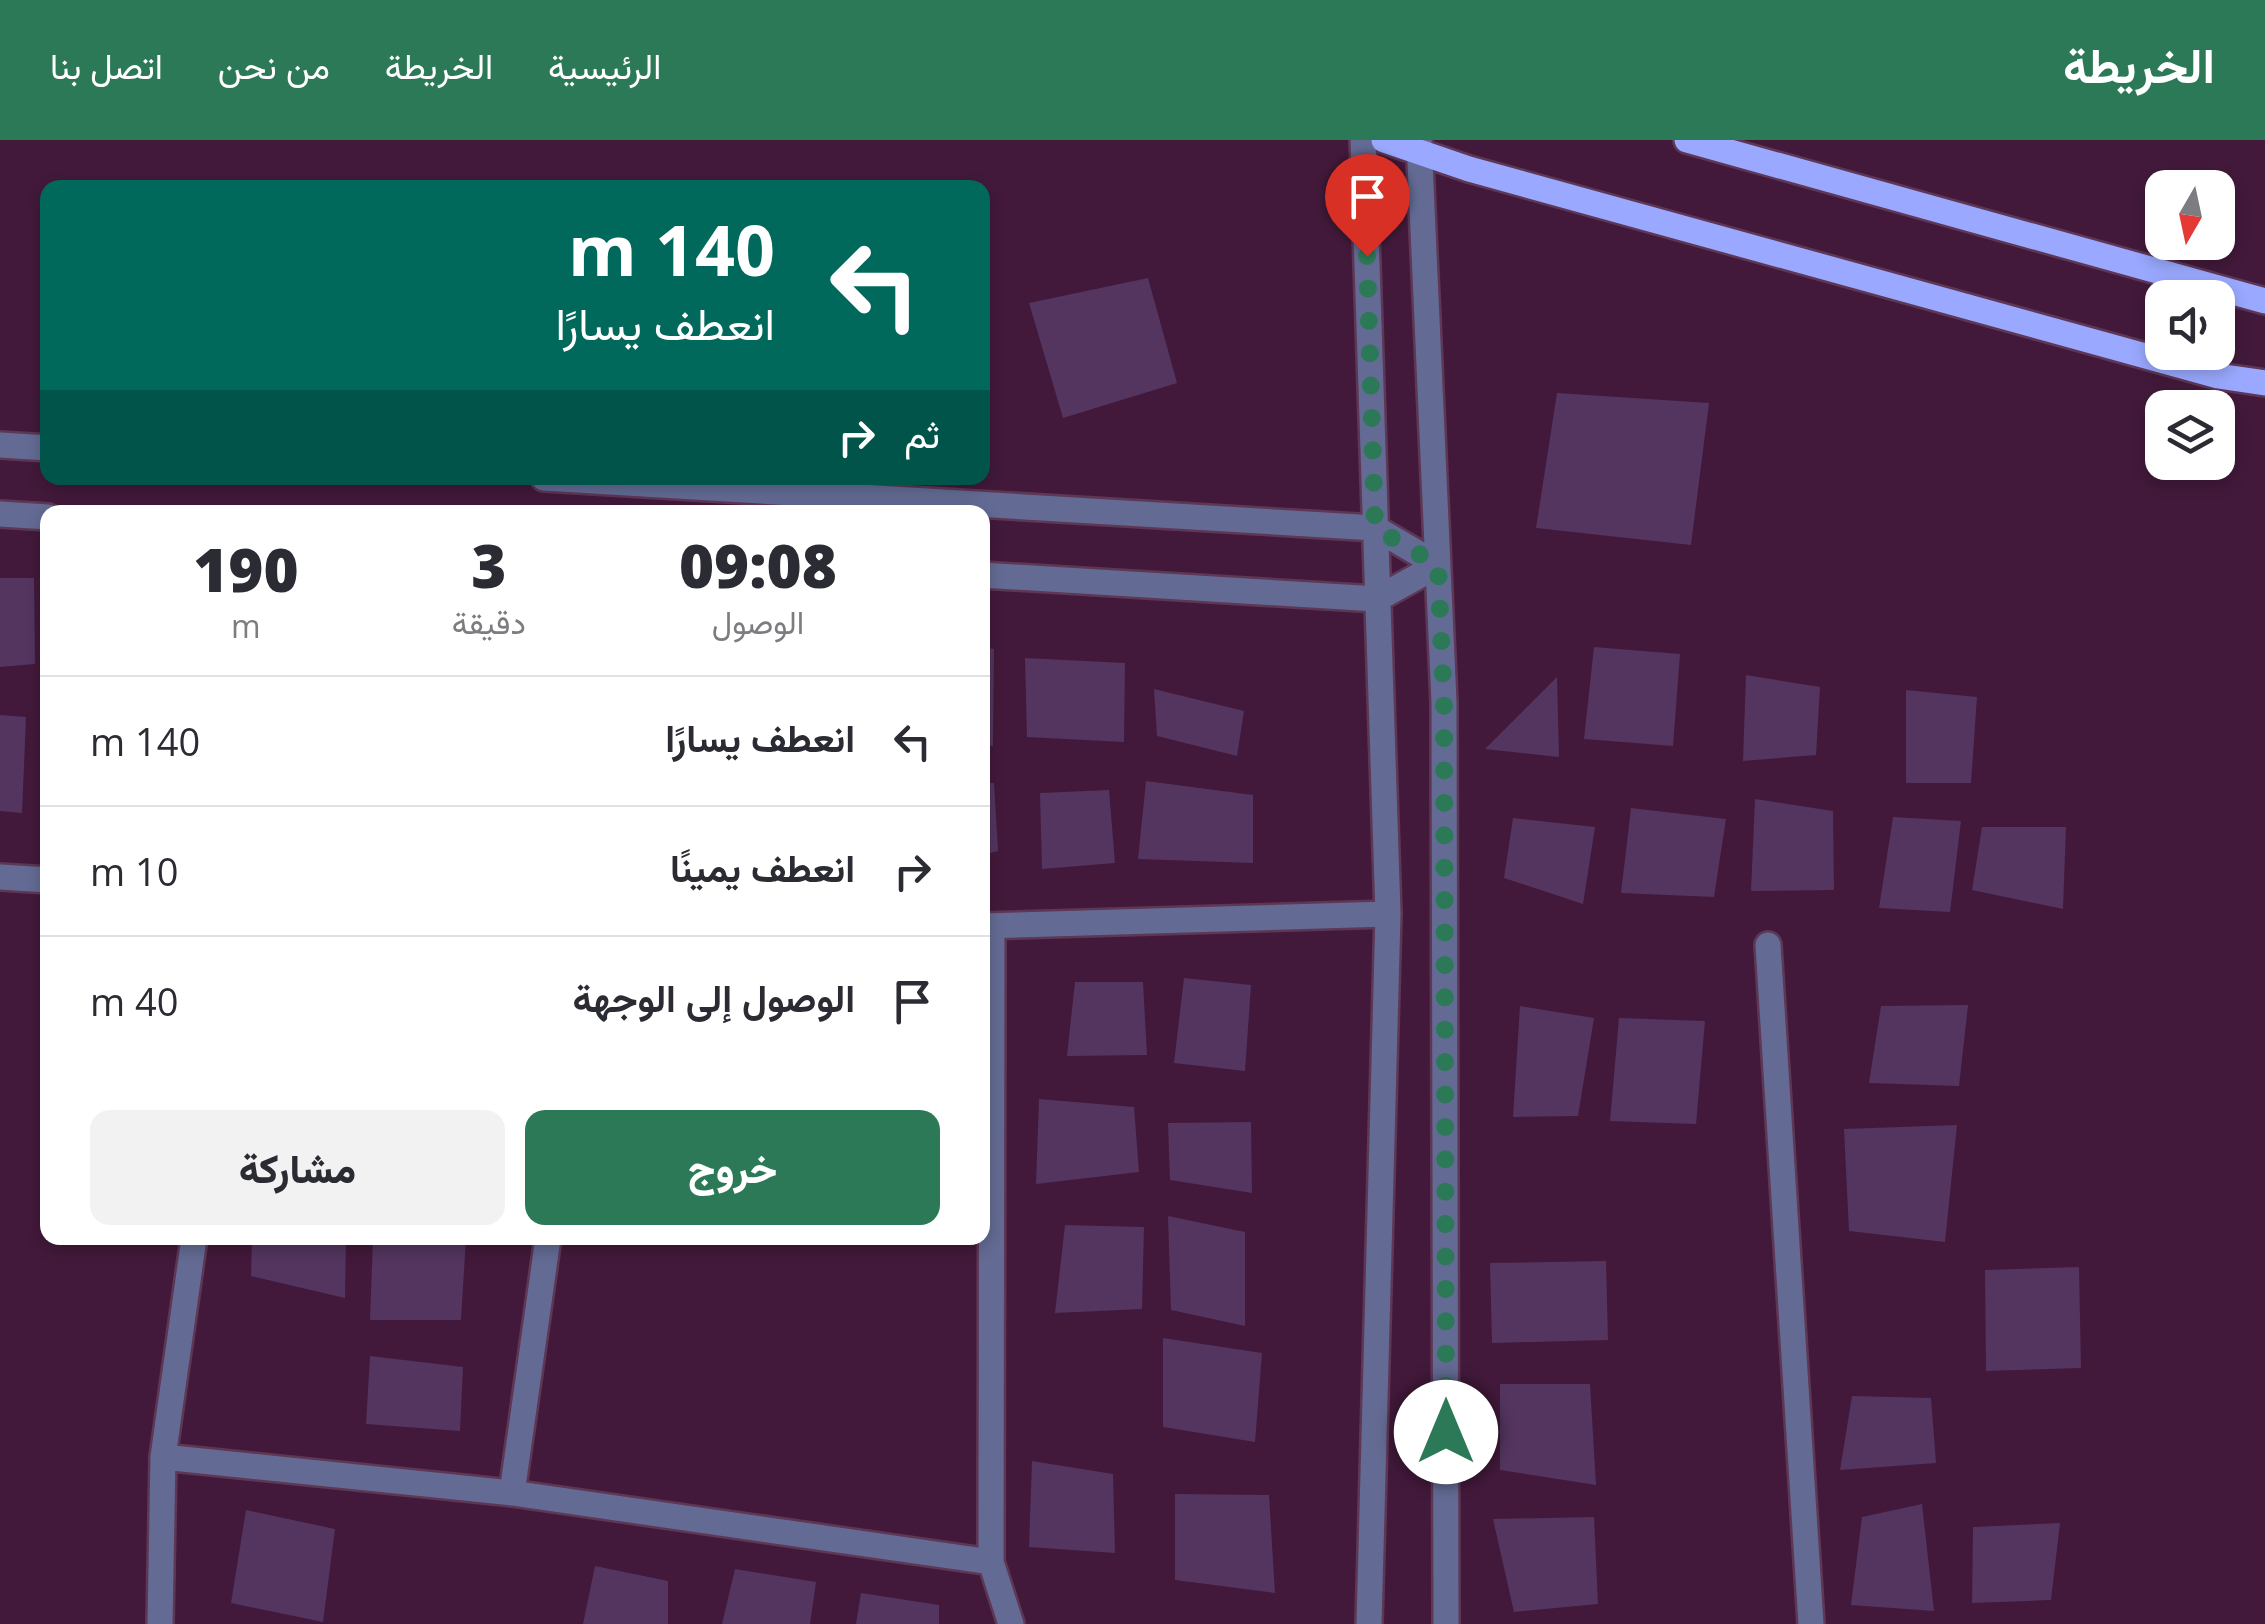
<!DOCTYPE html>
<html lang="ar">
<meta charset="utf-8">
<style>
body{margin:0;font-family:"Open Sans",Vazirmatn,sans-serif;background:#f2f2f3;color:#2b2b33;direction:rtl;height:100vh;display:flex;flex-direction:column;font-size:38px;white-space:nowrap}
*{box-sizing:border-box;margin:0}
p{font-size:32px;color:#7c7c81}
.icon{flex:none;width:55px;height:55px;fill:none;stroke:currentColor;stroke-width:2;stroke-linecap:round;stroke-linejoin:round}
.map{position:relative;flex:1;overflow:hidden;direction:ltr}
.panel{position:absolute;left:40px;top:365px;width:950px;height:740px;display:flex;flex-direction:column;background:#fff;border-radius:20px;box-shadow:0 5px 15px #0003;direction:rtl}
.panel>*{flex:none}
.guide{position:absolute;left:40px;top:40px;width:950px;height:305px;border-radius:20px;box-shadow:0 5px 15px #0003;direction:rtl;background:#00695c;color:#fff;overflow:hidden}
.needle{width:65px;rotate:189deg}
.buttons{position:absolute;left:2145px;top:30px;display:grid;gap:20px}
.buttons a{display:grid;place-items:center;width:90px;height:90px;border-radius:20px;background:#fff;box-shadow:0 5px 15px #0003;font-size:50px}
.pin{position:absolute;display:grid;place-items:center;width:85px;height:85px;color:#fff;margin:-102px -42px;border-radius:50% 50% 50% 0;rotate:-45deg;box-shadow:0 0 10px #0007}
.pin .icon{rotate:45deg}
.me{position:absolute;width:110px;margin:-55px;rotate:0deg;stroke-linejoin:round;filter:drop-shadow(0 0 8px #0008)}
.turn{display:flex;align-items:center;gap:35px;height:210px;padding:0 50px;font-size:45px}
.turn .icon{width:130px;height:130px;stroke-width:2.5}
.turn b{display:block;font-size:70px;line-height:85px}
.then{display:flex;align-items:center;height:95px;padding:0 50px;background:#0003;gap:20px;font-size:38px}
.eta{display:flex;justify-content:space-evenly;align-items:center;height:170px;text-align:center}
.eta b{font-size:60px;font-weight:800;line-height:70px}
.action{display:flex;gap:20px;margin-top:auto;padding:20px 50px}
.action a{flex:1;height:115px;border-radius:20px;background:#2c7957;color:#fff;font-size:40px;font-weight:800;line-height:115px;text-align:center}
.action a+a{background:#f2f2f3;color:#2b2b33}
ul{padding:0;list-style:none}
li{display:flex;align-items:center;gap:30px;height:130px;padding:0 50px;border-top:2px solid #e1e1e2}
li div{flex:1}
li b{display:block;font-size:38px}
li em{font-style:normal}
header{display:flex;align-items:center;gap:60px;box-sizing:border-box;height:140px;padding:0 50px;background:#2c7957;color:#fff}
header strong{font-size:48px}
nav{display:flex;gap:55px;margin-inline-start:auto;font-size:35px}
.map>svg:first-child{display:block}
</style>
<header>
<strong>الخريطة</strong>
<nav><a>الرئيسية</a><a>الخريطة</a><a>من نحن</a><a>اتصل بنا</a></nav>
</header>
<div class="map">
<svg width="2265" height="1484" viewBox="0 0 2265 1484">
<rect width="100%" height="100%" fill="#42193a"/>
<path fill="#53355f" d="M1148,138l29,105 -114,35 -34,-115z
M1557,253l152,10 -18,142 -155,-17z
M0,438h34l1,86 -35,3z
M982,507l12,2 -1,97 -11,-1z
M1594,507l86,7 -7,92 -89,-7z
M1025,518l100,5 -1,79 -97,-5z
M1746,535l74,12 -4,68 -73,6z
M1557,537l2,80 -74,-8z
M1154,549l90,22 -7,45 -80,-20z
M1906,550l71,7 -6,86h-65z
M0,575l26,2 -4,96 -22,-2z
M1146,641l107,14v68l-115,-4z
M982,643h12l4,68 -16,4z
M1109,650l6,73 -73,6 -2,-76z
M1755,659l78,12 1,79 -83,1z
M1631,668l95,11 -12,78 -93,-4z
M1893,677l68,4 -11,91 -71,-4z
M1513,678l82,9 -12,77 -79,-26z
M1982,687h84l-3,82 -91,-19z
M1184,838l67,7 -6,86 -71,-8z
M1075,842h68l4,73 -80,1z
M1968,865l-9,81 -90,-3 12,-77z
M1520,866l74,12 -16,98 -65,1z
M1619,878l86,3 -9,103 -86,-3z
M1039,959l95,8 5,65 -103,12z
M1251,982l1,71 -82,-13 -2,-57z
M1957,985l-12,117 -96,-11 -5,-102z
M1168,1076l77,16v94l-74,-16z
M1065,1085l79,2 -2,82 -87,4z
M252,1098h94l-1,60 -94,-22z
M373,1098h93l-5,82h-91z
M1606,1121l2,79 -116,3 -2,-80z
M2079,1127l2,101 -95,3 -1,-101z
M1163,1198l99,15 -7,89 -92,-15z
M370,1216l93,11 -3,64 -94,-7z
M1500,1244h90l6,101 -96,-15z
M1852,1256l79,2 5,65 -96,7z
M1032,1321l81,13 2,79 -86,-6z
M1175,1354l94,1 6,98 -100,-13z
M1922,1364l12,107 -83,-6 11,-88z
M246,1370l89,19 -12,93 -92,-19z
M1594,1377l4,87 -84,8 -21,-93z
M2060,1383l-9,77 -79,3 1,-76z
M595,1426l73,15v43h-85z
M735,1429l81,13 -6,42h-88z
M861,1453l78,12v19h-83z"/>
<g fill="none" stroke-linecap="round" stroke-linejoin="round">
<g stroke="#5e3756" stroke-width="30">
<path id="minor" d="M1363,0l25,774 -19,710
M1419,0l25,562 2,922
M0,305l48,3
M544,338l831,50 63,37
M0,374l48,3
M982,435l395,24 61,-34
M0,737l48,3
M982,786l406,-12
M992,787l-1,635 20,62
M1768,805l43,679
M163,1317l349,36 479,69
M512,1353l36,-255
M160,1484l3,-167 31,-219"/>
</g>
<g stroke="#5e3756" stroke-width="30">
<path id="major" d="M1384,0l85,29 749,207 47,7
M1687,0l578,161"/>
</g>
<use href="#minor" stroke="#636b94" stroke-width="25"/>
<use href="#major" stroke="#9aa9ff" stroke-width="25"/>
</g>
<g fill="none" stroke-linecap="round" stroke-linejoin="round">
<path stroke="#2c7957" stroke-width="18" stroke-dasharray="0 32.4" d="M1367,116l8,272 63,37 6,137 2,730"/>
</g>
</svg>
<div class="buttons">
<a><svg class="needle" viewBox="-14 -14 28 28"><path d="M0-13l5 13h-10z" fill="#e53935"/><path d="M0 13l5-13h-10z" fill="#7c7c81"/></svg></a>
<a><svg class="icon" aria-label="sound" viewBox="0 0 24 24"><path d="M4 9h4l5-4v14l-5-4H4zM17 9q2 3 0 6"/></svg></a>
<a><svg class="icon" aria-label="layers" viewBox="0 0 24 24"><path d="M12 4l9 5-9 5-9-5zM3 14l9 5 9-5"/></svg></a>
</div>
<div class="pin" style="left:1367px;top:116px;background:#d93025"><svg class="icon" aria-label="arrive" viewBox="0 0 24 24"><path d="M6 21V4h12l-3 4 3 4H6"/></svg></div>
<svg class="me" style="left:1446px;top:1292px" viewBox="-20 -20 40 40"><circle r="19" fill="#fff"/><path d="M0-13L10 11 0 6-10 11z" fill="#2c7957"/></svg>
<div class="guide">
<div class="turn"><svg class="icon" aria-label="left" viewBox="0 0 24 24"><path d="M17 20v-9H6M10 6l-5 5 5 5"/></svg><div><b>140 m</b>انعطف يسارًا</div></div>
<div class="then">ثم<svg class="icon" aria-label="right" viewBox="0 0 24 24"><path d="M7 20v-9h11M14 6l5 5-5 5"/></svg></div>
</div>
<section class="panel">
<div class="eta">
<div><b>09:08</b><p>الوصول</p></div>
<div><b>3</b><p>دقيقة</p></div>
<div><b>190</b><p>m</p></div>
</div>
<ul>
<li><svg class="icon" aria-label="left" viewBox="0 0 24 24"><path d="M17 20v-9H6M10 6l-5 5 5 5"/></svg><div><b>انعطف يسارًا</b></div><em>140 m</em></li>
<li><svg class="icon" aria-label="right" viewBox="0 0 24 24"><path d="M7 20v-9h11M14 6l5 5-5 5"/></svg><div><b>انعطف يمينًا</b></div><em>10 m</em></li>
<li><svg class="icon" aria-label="arrive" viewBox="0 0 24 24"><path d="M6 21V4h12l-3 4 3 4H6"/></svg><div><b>الوصول إلى الوجهة</b></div><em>40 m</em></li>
</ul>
<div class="action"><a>خروج</a><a>مشاركة</a></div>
</section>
</div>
